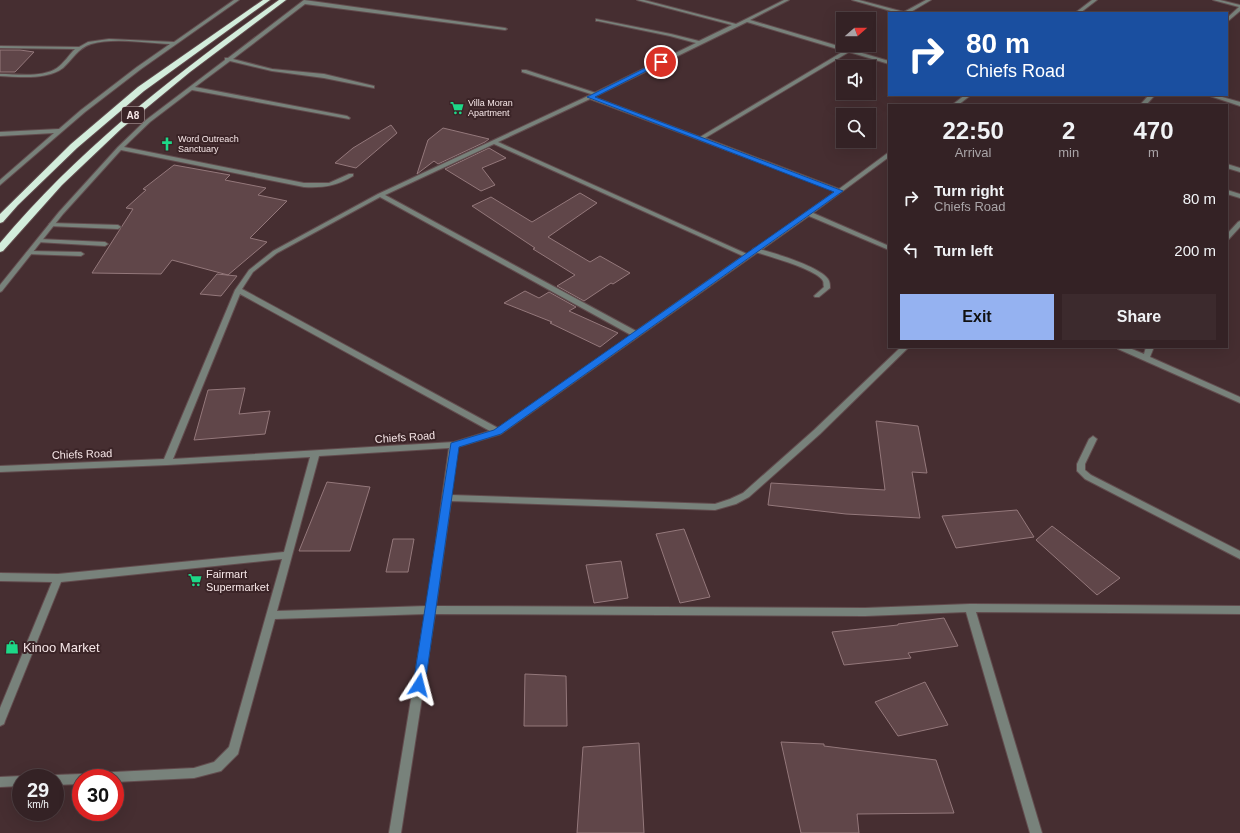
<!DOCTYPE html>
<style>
body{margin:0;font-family:Arial,sans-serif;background:#3c2a2d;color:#f1f3f6;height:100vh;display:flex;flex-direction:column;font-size:15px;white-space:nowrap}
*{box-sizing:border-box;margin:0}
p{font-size:13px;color:#a9a4a7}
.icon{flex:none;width:22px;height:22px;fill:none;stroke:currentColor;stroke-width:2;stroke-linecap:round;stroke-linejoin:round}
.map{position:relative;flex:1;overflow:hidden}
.panel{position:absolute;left:888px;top:104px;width:340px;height:244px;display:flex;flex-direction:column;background:#342225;border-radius:0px;box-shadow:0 4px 16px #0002,0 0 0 1px #4e3f42}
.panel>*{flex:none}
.hud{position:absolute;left:888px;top:12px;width:340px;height:84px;border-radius:0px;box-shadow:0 4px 16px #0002,0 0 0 1px #4e3f42;background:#1a4fa0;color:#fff;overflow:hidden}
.needle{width:26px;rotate:70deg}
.controls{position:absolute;left:836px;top:12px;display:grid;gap:8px}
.controls a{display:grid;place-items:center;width:40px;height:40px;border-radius:0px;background:#342225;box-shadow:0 4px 16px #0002,0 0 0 1px #4e3f42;font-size:20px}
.speed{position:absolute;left:12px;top:769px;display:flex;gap:8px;font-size:20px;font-weight:700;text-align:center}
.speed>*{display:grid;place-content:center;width:52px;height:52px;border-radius:50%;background:#342225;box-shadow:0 4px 16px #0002,0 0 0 1px #4e3f42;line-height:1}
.speed small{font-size:10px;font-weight:400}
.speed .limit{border:6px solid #d22;background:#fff;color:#111}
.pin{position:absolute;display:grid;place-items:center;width:34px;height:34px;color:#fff;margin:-17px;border:2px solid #fff;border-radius:50%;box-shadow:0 1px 4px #0007}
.me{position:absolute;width:44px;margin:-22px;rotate:9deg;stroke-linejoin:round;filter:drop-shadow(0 0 3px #0008)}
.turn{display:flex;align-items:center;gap:14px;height:84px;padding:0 12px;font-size:18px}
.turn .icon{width:52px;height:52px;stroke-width:2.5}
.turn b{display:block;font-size:28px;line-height:34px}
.eta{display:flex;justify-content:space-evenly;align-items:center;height:68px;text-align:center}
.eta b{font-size:24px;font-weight:800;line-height:28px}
.action{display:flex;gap:8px;margin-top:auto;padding:8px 12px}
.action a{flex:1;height:46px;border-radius:0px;background:#95b2f1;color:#111;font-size:16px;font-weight:800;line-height:46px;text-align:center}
.action a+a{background:#3c2a2d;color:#f1f3f6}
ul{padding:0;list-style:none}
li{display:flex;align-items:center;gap:12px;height:52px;padding:0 12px}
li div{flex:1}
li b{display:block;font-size:15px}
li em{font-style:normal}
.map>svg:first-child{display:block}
</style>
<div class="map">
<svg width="1240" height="833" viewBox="0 0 1240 833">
<rect width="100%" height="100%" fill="#462e31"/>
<path fill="#604649" stroke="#94787b" d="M0,50h20l14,2 -19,20h-15z
M391,125l6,8 -41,35 -21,-5 18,-15z
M443,128l46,11 -4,3 -47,22 -4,-3 -17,13 11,-34z
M489,148l17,10 -24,10 13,17 -14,6 -36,-22z
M174,165l56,10 -5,5 41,8 -8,7 29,6 -37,37 17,4 -39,33 -56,-15 -11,14 -69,-1 41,-64 -7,-1 20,-18 -3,-1z
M580,193l17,10 -49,34 42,25 10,-6 30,17 -17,11 -2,-1 -27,18 -27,-15 18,-11 -42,-26 2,-1 -63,-42 19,-9 41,25z
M217,274l20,2 -16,20 -21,-2z
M525,291l14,7 10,-6 27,15 -7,4 49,22 -18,14 -50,-24 2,-1 -48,-19z
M245,388l-6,26 31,-3 -5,23 -71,6 14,-50z
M876,421l42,5 9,47 -15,-1 8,46 -74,-4 -78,-9 3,-22 114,7z
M327,482l43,5 -20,64h-51z
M1017,510l17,27 -78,11 -14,-32z
M1052,526l68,52 -23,17 -61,-55z
M684,529l26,68 -30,6 -24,-69z
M393,539h21l-6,33h-22z
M621,561l7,37 -34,5 -8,-38z
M944,618l14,28 -50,7 3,5 -67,7 -12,-33 66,-7v-1z
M525,674l41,2 1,50h-43z
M925,682l23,43 -50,11 -23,-34z
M781,742l43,2v2l112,14 18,53 -97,1 2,19h-58z
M639,743l5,90h-67l6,-86z"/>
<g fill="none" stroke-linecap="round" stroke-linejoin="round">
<g stroke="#624c4e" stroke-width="2">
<path id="lane" d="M522,70h4l73,24 -5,1 -72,-23z
M51,223l67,2 3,2 -3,2 -69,-3v-2z
M39,239l66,3 3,2 -3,2 -68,-4 -1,-1z
M755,248c16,4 64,18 73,31 2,3 2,6 2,9l-11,9h-4l-1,-1 1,-1 9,-8c-1,-2 0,-4 -1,-6 -6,-12 -57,-25 -70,-30v-2z
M29,251l52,1 3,2 -3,2 -54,-2 -1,-1z"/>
</g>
<g stroke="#624c4e" stroke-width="2">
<path id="street" d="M234,0h5l-98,69 -56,43 -85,73v-5l54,-47 -54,3v-4l59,-3 22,-19 56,-43 33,-23c-24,-1 -56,-7 -79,0 -13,4 -19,16 -28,24 -15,12 -45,9 -63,8v-2c17,0 42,4 57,-6 7,-5 12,-13 18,-19l-75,-1v-2l79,1 9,-5 21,-3 65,3z
M304,0l201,28 2,1 -2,1 -200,-26 -72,55 39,10 52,5 50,12v2l-50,-10 -52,-7 -42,-10 -35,26 152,29 3,2 -1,1 -157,-29 -42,32 -26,25 180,36h25l20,-9h4v2c-16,10 -30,12 -49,11l-183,-37 -58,64 -61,77 -2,1v-7l59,-73 59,-65 28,-27 79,-60v-2h3z
M637,0h7l92,24 48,-24h5l-39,20 139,41v3l-40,-12 -144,86 134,51 50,-37v5l-76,56 76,33v4l-80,-34 -308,218 -43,13 -7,48 264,9 15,-5 13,-6 71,-63 87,-83h8l-89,87 -71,63 -13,7 -21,6 -264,-9 -15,105 429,2 105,-4 270,2v8l-264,-2 66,221h-12l-64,-221 -101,4 -430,-2 -34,219h-12l36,-219 -150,5 -36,131 -1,4 -17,17 -27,7 -79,4v-4h-27l2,-4 4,-1 100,-5 20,-6 15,-15 53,-188 -221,23 -56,139 -1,3 -4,2v-18l52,-126 -52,-1v-8l58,1 226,-22 26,-95 -143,8 -167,7v-6l164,-7 71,-169 14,-20 24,-19 105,-57 210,-98 108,-53 -26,-7 -72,-15h-2v-2l75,15 28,7 33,-16zM747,22l97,29 -144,86 -106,-40zM590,99l246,92 -89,63 -249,-112zM494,144l249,112 -107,75 -251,-136zM380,197l251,138 -133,93 -256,-139 11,-17 24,-19zM240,294l250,137 -36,11 -281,17zM449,448l-22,158 -150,5 42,-155z
M852,0h7l45,12 22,-12h5l-22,13h-11z
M1092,0h5l-17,13h-5z
M1213,0h7l20,5v6l-13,11v-4l12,-11z
M965,95h6l-13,10h-6z
M1149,95h6l-9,10h-6z
M1207,95h8l25,7v4z
M1227,164l13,4v4l-13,-4z
M1227,190l13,4v4l-13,-4z
M1240,221v6l-11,12 -2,1v-6l11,-12z
M1117,347h10l17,7 2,-7h8l-4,10 90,40v6l-122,-54z
M1093,436l4,3 -12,25v6l6,5 149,76v8l-155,-80 -8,-8v-7l12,-25z
M81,774l4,1 1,3h-5v6l-26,1v-7h-5l1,-2 4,-1z
M21,776l4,2h-4v8l-21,1v-10z"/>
</g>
<g stroke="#624c4e" stroke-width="2">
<path id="highway" d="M263,0h7l-126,91 -67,57 -59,57 -15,17 -3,1v-9l71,-70 67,-57z
M279,0h7l-96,72 -69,57 -59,56 -59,66 -3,1v-9c83,-98 176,-169 279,-243z"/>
</g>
<use href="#lane" fill="#78827b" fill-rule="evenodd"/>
<use href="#street" fill="#78827b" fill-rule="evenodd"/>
<use href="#highway" fill="#d3eddc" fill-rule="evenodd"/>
</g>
<path fill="#1a73e8" stroke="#114b97" d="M659,61l5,1 -69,35 248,94 -342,243 -42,13 -34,238 -2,3 -4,2 -4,-2 -2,-3 38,-242 43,-13 340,-238 -247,-95z"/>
<defs>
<g id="supermarket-bare" transform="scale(1.08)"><path d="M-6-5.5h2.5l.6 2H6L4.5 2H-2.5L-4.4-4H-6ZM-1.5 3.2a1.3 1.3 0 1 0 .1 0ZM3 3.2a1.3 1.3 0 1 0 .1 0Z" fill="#1dd888" stroke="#3b2427" stroke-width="2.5" paint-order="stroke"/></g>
<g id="church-bare" transform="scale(1.08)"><path d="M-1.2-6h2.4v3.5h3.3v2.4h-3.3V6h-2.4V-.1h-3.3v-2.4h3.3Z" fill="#1dd888" stroke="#3b2427" stroke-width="2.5" paint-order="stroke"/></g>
<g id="shop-bare" transform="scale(1.08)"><path d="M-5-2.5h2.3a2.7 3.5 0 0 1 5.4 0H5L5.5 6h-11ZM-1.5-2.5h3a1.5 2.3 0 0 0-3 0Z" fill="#1dd888" stroke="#3b2427" stroke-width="2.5" paint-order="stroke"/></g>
</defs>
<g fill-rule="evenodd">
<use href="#supermarket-bare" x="457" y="108"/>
<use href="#church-bare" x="167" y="144"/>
<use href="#supermarket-bare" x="195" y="580"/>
<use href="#shop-bare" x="12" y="647"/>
</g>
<g text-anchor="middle" stroke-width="4" stroke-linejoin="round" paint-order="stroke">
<g font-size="9" fill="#f7e7e8" stroke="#3b2427" text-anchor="start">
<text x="468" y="106">Villa Moran<tspan x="468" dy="10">Apartment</tspan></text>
<text x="178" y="142">Word Outreach<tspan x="178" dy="10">Sanctuary</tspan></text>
</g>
<rect fill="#3b2427" stroke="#bfacae" stroke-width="1" x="122" y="107" width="22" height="16" rx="3"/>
<g font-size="10" font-weight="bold" fill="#f7e7e8">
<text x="133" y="119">A8</text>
</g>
<g font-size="11" fill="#f7e7e8" stroke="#3b2427">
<text transform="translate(405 437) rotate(-4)" y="4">Chiefs Road</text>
<text transform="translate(82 454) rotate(-2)" y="4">Chiefs Road</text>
</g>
<g font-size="11" fill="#f7e7e8" stroke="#3b2427" text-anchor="start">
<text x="206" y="578">Fairmart<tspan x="206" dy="13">Supermarket</tspan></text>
</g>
<g font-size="13" fill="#f7e7e8" stroke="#3b2427" text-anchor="start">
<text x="23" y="652">Kinoo Market</text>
</g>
</g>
</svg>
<div class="controls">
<a><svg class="needle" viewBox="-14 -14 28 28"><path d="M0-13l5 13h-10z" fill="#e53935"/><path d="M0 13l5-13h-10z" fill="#a9a4a7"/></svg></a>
<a><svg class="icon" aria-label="sound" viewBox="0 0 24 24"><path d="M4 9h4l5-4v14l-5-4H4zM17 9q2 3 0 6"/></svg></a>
<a><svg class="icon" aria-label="search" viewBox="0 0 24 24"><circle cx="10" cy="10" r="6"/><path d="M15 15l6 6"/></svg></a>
</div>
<div class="speed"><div>29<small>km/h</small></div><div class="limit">30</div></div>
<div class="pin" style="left:661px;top:62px;background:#d93025"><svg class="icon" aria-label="arrive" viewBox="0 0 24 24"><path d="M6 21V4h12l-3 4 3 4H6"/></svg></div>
<svg class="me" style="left:419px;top:685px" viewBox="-20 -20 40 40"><path d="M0-17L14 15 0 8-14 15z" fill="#1a73e8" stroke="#fff" stroke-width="4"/></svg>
<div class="hud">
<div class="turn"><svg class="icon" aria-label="right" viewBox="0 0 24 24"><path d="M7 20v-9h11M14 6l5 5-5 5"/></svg><div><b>80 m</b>Chiefs Road</div></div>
</div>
<section class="panel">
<div class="eta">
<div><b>22:50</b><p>Arrival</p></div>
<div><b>2</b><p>min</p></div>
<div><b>470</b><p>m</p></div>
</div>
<ul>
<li><svg class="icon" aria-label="right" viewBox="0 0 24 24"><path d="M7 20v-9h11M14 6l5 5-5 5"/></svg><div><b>Turn right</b><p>Chiefs Road</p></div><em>80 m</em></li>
<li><svg class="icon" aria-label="left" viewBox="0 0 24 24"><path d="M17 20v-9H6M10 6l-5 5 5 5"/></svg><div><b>Turn left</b></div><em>200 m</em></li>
</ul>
<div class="action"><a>Exit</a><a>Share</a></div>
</section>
</div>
